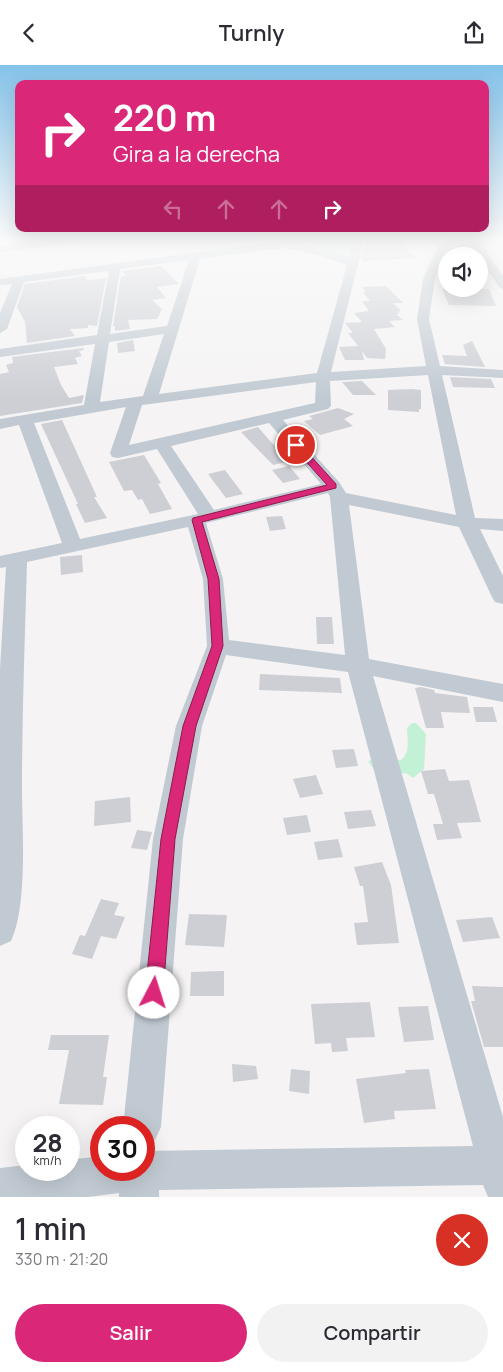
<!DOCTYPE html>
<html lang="es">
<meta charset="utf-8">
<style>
body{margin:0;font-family:Manrope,sans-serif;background:#f2f2f3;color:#2b2b33;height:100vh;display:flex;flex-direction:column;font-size:19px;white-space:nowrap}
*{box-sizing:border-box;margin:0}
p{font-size:16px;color:#7c7c81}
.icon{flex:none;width:28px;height:28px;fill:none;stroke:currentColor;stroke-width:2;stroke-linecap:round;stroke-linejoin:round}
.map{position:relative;height:1132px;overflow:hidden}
.panel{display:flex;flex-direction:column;background:#fff;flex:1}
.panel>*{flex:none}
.hud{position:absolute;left:15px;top:15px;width:474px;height:152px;border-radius:10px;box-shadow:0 5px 20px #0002;background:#db2777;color:#fff;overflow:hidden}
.fabs{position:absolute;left:438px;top:182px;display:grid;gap:10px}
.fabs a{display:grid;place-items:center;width:50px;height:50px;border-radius:50%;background:#fff;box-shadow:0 5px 20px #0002;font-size:25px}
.speed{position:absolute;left:15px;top:1051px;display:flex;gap:10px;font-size:25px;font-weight:700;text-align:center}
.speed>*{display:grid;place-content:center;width:65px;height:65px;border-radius:50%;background:#fff;box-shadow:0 5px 20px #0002;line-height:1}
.speed small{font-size:12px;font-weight:400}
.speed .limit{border:8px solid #d22;background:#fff;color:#111}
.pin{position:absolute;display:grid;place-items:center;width:42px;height:42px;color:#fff;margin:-21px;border:2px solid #fff;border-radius:50%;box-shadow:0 1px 5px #0007}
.me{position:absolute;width:55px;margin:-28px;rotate:5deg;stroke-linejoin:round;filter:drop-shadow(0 0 4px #0008)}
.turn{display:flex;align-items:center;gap:18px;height:105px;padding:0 15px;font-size:22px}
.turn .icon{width:65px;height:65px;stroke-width:2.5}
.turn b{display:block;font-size:35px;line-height:42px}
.lanes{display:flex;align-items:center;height:48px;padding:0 15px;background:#0003;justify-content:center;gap:25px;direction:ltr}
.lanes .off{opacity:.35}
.round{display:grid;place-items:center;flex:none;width:52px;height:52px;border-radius:26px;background:#f2f2f3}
.summary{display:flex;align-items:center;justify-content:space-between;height:85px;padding:0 15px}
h1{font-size:30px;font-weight:600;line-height:38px}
.button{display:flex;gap:10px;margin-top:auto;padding:10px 15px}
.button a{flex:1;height:58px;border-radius:30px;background:#db2777;color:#fff;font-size:20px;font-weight:600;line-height:58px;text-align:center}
.button a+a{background:#f2f2f3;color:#2b2b33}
header{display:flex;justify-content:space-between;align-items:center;height:65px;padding:0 15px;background:#fff;font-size:22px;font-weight:600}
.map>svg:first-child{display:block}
</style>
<header><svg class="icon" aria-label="back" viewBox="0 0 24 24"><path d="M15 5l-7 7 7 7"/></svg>Turnly<svg class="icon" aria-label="share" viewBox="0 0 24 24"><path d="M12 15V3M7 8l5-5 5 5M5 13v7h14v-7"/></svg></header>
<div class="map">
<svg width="503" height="1132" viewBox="0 0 503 1132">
<rect width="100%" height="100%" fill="#f5f3f3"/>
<path fill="#c3f1d5" d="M329,175h25l-5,19 -56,-14z
M412,658h4l10,11 -2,35 -11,9 -7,-5 -8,1 -12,13 -18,-26 12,-3 21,2c10,-8 6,-21 6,-32z"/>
<path fill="#cdcfd5" d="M366,175h35v3l16,15 -53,3 -3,-3z
M161,201l18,18 -22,3 9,11 -14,2 10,9 -5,10 -29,1 2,9 -15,2v-5h-2l8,-50h5l-4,-5z
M85,211l3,4 18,-2 -9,48 -9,-1v3l-18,1 5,7 -48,7 -2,-21 -8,-15 8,-23z
M386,221l17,17h-10l8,8 -4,1 3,2h-4l7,6 -14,1 6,6 -21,2 12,20 -1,10 -18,-1 -5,-7 2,9h-19l-6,-13 19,-1 -10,-13h5l-8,-10 17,-1 -8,-9 15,-2 -7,-10h8l-7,-9h3l-4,-5z
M442,224h47l7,17 -47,-1z
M133,275l2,11 -17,2 -1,-10z
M472,276l13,26 -40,-3 -3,-9 25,1 -4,-11z
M83,283l1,2 -5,1 3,5 -7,2 3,6 -24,3 7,18 8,13 15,-3 -2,8 -82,13v-42l9,-2 -3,-7 7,-2 -1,-6z
M450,312l41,2 4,9 -42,-1z
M362,316l14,14h-23l-11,-13z
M412,324l9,1v19h-2v3l-31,-2v-20z
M338,343l16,6 -10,5 9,7 -33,9 -16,-14 9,-2 -4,-3z
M62,355l35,77h-3l13,21 -22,5 -9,-19h2l-37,-80z
M258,362l13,15 19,19 -17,4 -32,-33z
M144,390l17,28 -3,1 14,25 -22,5 -8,-15 -4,1 -6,-10 -8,1 -15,-29z
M289,401l11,13 -17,4 -11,-13z
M225,405l18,24 -17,4 -18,-24z
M282,451l4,13 -16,2 -4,-14z
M82,490l1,17 -22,3 -1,-18z
M316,552h16l2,27h-17z
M260,609l80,4 2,15 -83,-3z
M421,622l13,3 1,3 32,4 3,16 -29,-1 3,16h-18l-11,-40z
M473,642h20l4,15h-21z
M354,684l4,17 -22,2 -4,-18z
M445,704l4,12 20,-1 12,42 -24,1 5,15 -25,2 -4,-16h10l-9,-30h-6l-7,-23z
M316,710l7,19 -23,4 -7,-19z
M130,732l1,25 -37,4 1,-25z
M371,745l5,16 -28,3 -4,-17z
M307,750l4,17 -24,3 -4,-17z
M137,765l15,2 -5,18 -16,-2z
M338,774l5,18 -25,3 -4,-18z
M382,797l9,23 8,58 -42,2 -3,-22 14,-1 -5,-36h-3l-6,-19z
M101,834l18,4 -5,12 11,2 -9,22 -15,-3 -9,23 -20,-5 8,-19 5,1z
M189,849l38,1 -3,32 -39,-2z
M492,852l8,21 -37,4 -7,-22z
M224,906v25h-34l1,-24z
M472,921l31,1v60h-19l-13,-46h4z
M370,937l5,35 -29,1 2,13 -16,1 -1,-9 -16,1 -4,-40z
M428,941l6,34 -30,2 -6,-35z
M51,970h58l-6,42h4l-4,28 -44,-1 10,-54h-21z
M232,999l24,2 2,13 -25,3z
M291,1004l19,2 -1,23 -20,-3z
M429,1004l7,40 -42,2 1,8 -31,4 -8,-44 50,-6 -1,-3z"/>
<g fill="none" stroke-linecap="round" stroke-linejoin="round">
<path fill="#c1cad2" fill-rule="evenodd" d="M45,175h34l-5,3 -74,9v-6z
M288,175h32l-20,5 28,6 21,7 5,-18h10l-33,132 95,-6 -9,-47 6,-40 18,-39h10l-16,39 -6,40 11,47 63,4v8l-61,-3 33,143 28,1v12l-23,-2 23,47v28l-8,-2 -3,-5 -33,-70 -110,-22 20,154 134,25v18l-130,-26 130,441v80h-15l-5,-12 -324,5v7h-40v-4l-31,4h-88v-29l26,-3v5h43v-10l32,-4v14h43v-19l329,-5 -125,-474 -122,-17 -24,71 -19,113 -22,288 -6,13 -11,5v-18h-21l30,-288 23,-113 31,-80 -4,-67 -15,-52 -161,35c-2,75 -5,150 -5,225 0,42 6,118 -11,154l-11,5v-277l6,-102 -6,1v-12l62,-13 -43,-118 -19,4v-10l84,-14 11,-61 -95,13v-8l97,-14 12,-64 -85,11 -17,47 -7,4v-20l12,-29 -12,1v-6zM289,182l1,2 31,7 26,9 -30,108 -158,21 41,-135zM189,195l-22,66 -57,8 10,-65zM164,269l-21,62 -43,6 9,-60zM428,310l28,140 -110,-22 -7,-11 -56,-62 45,-11 3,-3 -1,-25zM316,317l-1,21 -186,42 13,-40zM126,342l-16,46 2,4 6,1 39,-9 41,65 -118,25 -46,-116zM269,358l52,61 -107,26 -43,-64zM328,428l2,4 15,158 -116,-15 -6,-61 -17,-56z
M468,175h10l25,36v13l-4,-2z"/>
</g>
<linearGradient id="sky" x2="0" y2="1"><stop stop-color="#85c3ea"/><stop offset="0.52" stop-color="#fafafa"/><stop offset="1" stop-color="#fafafa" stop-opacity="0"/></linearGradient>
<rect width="503" height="334" fill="url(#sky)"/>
<path fill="#db2777" stroke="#8e194d" d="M293,378h6l37,41v4l-134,34 17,57 4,67 -27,80 -21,113 -12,154 -3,6 -6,3 -6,-3 -3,-6 16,-154 22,-113 29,-80 -4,-67 -16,-59 1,-2 134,-33 -34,-38z"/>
</svg>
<div class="fabs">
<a><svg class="icon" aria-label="sound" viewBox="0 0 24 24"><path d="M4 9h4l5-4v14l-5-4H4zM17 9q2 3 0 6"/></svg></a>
</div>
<div class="speed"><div>28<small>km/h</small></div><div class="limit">30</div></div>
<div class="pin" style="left:296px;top:380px;background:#d93025"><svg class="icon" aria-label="arrive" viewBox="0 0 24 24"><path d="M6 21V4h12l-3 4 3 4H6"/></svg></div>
<svg class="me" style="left:154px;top:928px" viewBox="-20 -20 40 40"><circle r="19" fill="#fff"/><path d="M0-13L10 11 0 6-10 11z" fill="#db2777"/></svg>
<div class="hud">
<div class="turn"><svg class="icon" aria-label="right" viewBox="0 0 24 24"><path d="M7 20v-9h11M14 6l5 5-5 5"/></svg><div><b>220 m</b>Gira a la derecha</div></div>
<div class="lanes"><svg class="icon off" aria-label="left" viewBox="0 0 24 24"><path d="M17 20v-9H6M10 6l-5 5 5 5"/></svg><svg class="icon off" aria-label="ahead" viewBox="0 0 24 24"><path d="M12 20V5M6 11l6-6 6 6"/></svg><svg class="icon off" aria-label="ahead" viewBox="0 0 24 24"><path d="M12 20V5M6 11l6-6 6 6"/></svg><svg class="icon" aria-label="right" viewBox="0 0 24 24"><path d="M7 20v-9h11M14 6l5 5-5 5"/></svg></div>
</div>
</div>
<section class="panel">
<div class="summary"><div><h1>1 min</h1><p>330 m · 21:20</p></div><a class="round" style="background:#d93025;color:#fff"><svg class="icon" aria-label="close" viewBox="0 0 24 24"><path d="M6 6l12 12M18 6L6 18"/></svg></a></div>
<div class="button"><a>Salir</a><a>Compartir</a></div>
</section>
